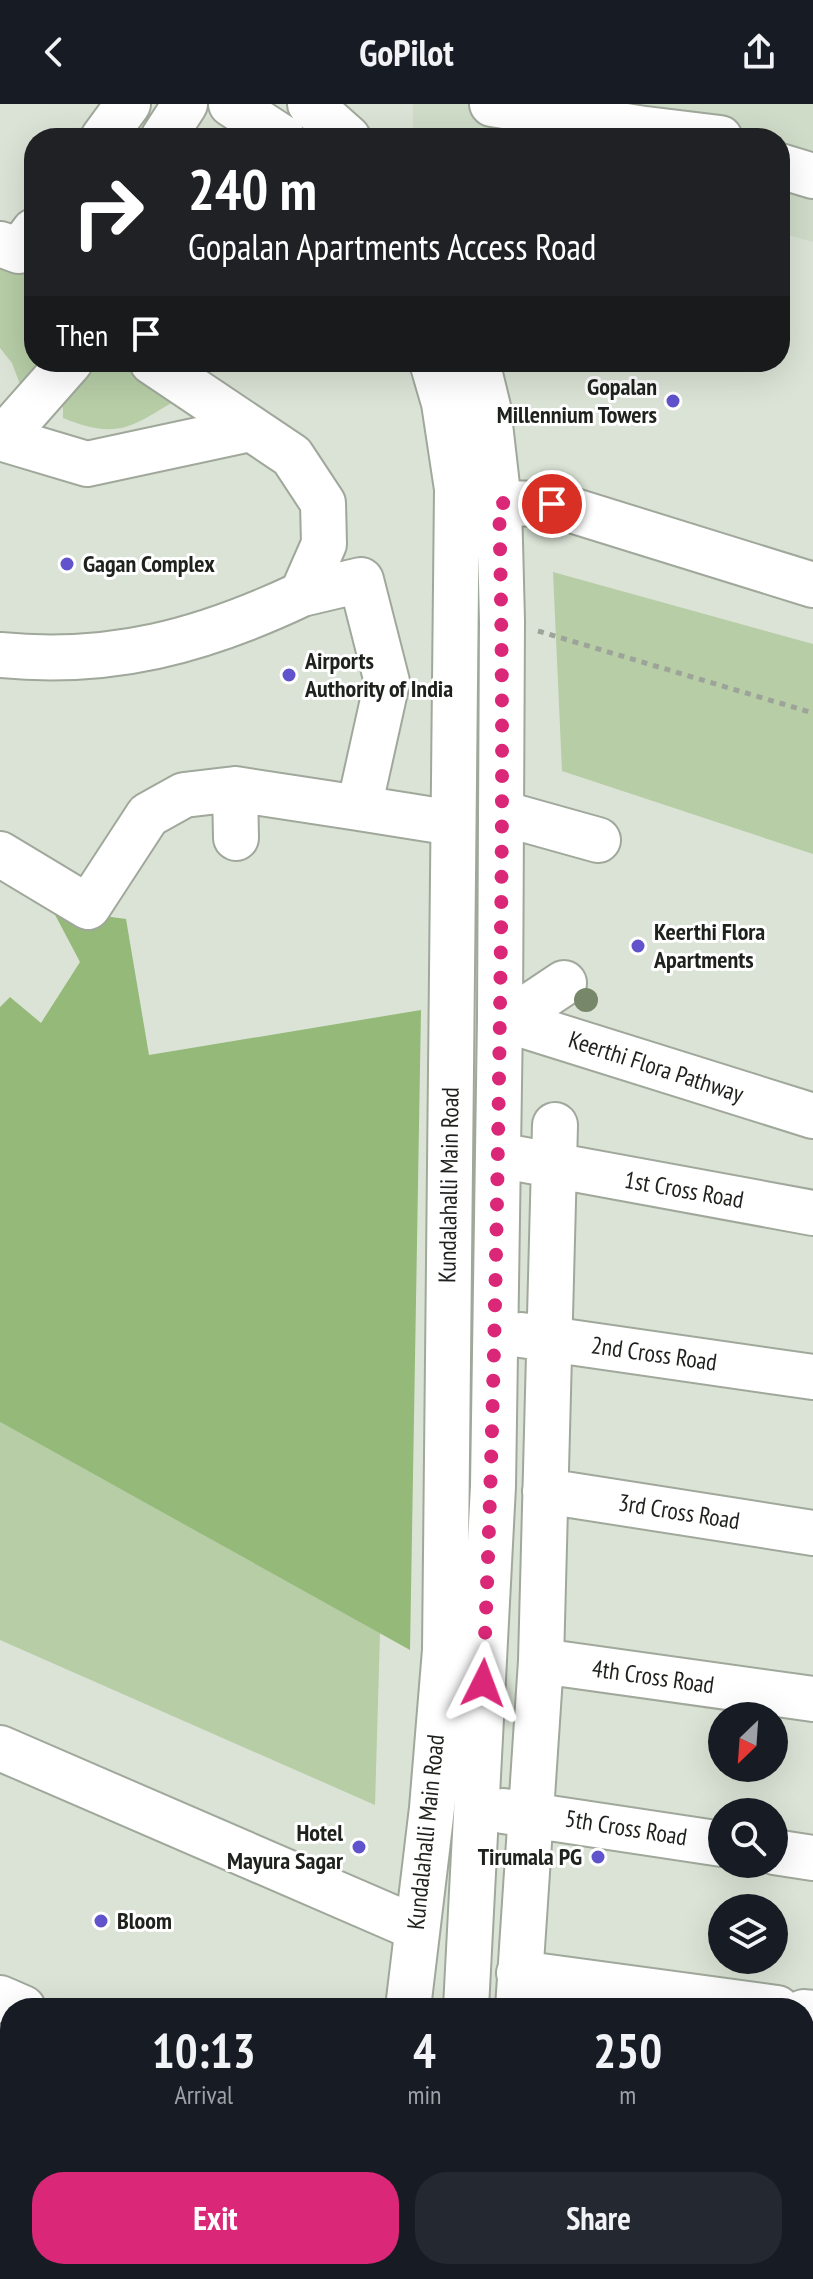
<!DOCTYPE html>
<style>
body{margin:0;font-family:"PT Sans Narrow",sans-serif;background:#242831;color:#f1f3f6;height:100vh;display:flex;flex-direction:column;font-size:30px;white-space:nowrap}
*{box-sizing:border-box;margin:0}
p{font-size:26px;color:#9ea1a6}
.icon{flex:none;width:44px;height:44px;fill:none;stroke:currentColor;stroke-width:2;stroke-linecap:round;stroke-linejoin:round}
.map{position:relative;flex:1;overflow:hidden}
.sheet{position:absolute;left:0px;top:1894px;width:814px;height:282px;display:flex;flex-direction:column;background:#171b24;border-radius:32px 32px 0 0;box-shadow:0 8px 32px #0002}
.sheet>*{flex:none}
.guide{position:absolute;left:24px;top:24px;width:766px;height:244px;border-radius:32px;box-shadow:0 8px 32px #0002;background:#202124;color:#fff;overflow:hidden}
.needle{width:52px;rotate:205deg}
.tools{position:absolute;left:708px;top:1598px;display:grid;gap:16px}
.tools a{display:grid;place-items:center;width:80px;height:80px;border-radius:50%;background:#171b24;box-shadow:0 8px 32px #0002;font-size:40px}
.pin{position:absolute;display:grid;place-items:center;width:68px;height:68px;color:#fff;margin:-34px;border:4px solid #fff;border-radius:50%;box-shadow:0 2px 8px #0007}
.me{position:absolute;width:88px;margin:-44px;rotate:3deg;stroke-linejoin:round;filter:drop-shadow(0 0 6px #0008)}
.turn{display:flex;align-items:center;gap:28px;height:168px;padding:0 32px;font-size:36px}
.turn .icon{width:104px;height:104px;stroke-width:2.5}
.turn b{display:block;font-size:56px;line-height:68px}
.then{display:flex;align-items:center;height:76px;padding:0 32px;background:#0003;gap:16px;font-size:30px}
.eta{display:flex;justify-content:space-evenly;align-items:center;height:136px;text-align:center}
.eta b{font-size:48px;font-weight:800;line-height:56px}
.action{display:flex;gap:16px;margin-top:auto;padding:16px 32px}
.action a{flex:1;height:92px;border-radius:32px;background:#db2777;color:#fff;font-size:32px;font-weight:800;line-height:92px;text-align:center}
.action a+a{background:#242831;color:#f1f3f6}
header{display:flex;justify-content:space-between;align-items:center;height:104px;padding:0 32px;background:#171b24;font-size:36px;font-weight:800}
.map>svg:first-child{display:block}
</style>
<header><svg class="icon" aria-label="back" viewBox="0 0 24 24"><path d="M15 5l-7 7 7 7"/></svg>GoPilot<svg class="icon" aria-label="share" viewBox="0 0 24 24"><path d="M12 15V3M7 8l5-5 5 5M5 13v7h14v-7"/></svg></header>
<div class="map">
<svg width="813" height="2175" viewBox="0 0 813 2175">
<rect width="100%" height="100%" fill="#dbe3d6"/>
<path fill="#cfdcc8" d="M413,0h400v138l-33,-9v-95h-344l-23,-6z"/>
<path fill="#b6cda6" d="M0,162h10l24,15v81h9l-22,25 -9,-24 -12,-15z
M96,258h38l47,35c-48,29 -62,44 -118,21v-16z
M553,468l260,72v210l-251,-83z
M0,1318l380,211 -5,172 -375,-165z"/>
<path fill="#94b979" d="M52,805l74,10 23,136 272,-45 -11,640 -410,-228v-415l10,-10 31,26 39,-61z"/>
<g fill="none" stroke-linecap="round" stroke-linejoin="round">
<g stroke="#a0a89b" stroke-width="48">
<path id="minor" d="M492,0l152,25 32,9
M646,25l74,9
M103,34l25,-34
M163,34l22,-34
M780,62l33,10
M0,140l19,7 15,-20
M0,334l87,26 163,-35
M2,335l68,-77
M499,399l53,1 261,81
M0,551c111,11 203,-14 302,-61l22,-50 -1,-41 -31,-47 -140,-94
M359,704l94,15
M501,709l97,27
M236,734l-1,-49 124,19 28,-126 -26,-102 -59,14
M0,750l88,53 60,-92 36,-20 51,-6
M500,914l313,98
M521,920l10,-19 33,-22
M498,1051l315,58
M521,1231l292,42
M545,1387l268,42
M541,1557l272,38
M0,1644l416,180
M503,1707l219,33
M774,1748l39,6
M519,1869l258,35
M0,1894l23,10
M518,1904l23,-347 14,-536
M804,1908l9,1
M0,1987l10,5
M804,2062l9,1
M461,2166l76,9
M288,2175v-9"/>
</g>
<g stroke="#a0a89b" stroke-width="48">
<path id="major" d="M231,0l52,34
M310,0l38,34
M408,1904l24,-200 13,-158 12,-1161 -13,-86 -12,-41
M466,1904l27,-522 7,-468 2,-397 -3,-118 -11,-96 -11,-45
M383,2175v-9
M443,2175v-9"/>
</g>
<path stroke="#9da399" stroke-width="5" stroke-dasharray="6 6" stroke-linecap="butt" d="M538,527l275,82"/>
<use href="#minor" stroke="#fff" stroke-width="44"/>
<use href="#major" stroke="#fff" stroke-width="44"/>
</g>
<circle fill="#77886a" cx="586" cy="896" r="12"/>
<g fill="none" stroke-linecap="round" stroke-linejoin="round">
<path stroke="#db2777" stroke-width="14" stroke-dasharray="0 25.2" d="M483,1579c9,-201 13,-403 16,-605 3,-192 5,-384 0,-575l53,1"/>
</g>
<g fill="#6053cc" stroke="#fff" stroke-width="3">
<circle cx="673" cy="297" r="8"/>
<circle cx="67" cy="460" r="8"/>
<circle cx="289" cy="571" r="8"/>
<circle cx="638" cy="842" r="8"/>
<circle cx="359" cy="1743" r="8"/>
<circle cx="598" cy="1753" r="8"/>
<circle cx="101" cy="1817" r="8"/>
</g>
<g text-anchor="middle" stroke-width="6" stroke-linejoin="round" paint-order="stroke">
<g font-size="24" font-weight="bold" fill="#1e211c" stroke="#fff" text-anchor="start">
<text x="657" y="291" text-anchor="end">Gopalan<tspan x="657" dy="28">Millennium Towers</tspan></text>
<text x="83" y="468">Gagan Complex</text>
<text x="305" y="565">Airports<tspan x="305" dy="28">Authority of India</tspan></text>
<text x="654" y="836">Keerthi Flora<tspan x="654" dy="28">Apartments</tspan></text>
<text x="343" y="1737" text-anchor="end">Hotel<tspan x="343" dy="28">Mayura Sagar</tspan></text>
<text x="582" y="1761" text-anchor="end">Tirumala PG</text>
<text x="117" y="1825">Bloom</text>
</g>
<g font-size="24" fill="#1e211c" stroke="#fff">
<text transform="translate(656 963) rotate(18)" y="8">Keerthi Flora Pathway</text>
<text transform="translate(449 1081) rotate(-89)" y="8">Kundalahalli Main Road</text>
<text transform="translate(684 1086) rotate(10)" y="8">1st Cross Road</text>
<text transform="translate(654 1250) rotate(8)" y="8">2nd Cross Road</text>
<text transform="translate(679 1408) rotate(9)" y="8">3rd Cross Road</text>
<text transform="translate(653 1573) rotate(8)" y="8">4th Cross Road</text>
<text transform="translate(626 1724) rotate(9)" y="8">5th Cross Road</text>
<text transform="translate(426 1728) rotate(-84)" y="8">Kundalahalli Main Road</text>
</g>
</g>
</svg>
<div class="tools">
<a><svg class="needle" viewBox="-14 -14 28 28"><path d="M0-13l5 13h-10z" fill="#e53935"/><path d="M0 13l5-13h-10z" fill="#9ea1a6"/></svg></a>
<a><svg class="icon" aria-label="search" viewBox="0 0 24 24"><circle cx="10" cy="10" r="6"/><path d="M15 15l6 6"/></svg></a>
<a><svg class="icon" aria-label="layers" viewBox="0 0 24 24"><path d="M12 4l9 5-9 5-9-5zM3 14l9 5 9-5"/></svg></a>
</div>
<div class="pin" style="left:552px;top:400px;background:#d93025"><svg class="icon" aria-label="arrive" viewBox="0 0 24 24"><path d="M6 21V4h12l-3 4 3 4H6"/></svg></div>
<svg class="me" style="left:483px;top:1579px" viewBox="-20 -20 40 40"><path d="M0-17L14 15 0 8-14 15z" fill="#db2777" stroke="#fff" stroke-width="4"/></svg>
<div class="guide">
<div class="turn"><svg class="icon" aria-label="right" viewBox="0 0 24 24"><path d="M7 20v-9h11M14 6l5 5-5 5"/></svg><div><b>240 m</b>Gopalan Apartments Access Road</div></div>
<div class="then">Then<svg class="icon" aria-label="arrive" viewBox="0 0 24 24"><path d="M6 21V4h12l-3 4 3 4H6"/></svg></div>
</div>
<section class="sheet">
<div class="eta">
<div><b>10:13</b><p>Arrival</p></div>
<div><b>4</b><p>min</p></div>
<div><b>250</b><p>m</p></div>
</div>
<div class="action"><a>Exit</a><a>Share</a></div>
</section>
</div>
